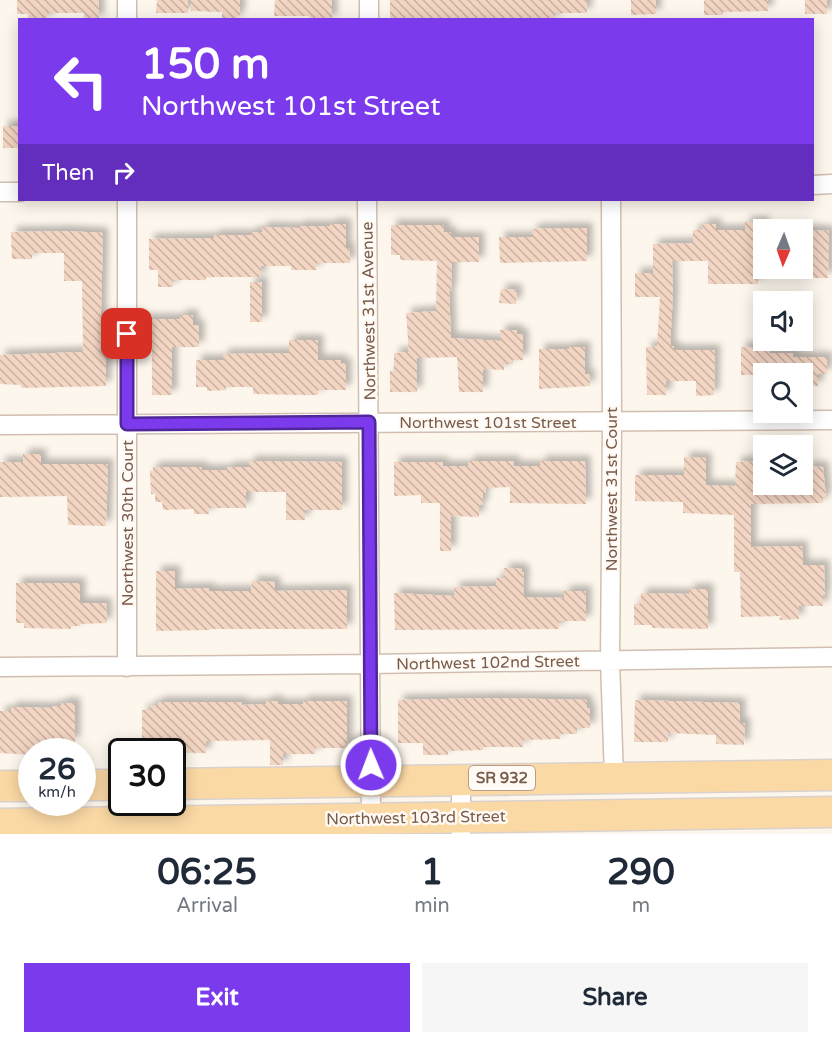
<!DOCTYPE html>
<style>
body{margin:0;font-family:"Varela Round",sans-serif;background:#f6f6f7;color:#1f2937;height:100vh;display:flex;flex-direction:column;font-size:22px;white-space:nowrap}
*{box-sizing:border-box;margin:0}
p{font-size:20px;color:#747a83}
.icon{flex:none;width:33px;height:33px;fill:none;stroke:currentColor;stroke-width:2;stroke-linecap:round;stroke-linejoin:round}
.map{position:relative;height:834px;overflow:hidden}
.side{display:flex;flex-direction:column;background:#fff;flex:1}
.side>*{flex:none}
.hud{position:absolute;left:18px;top:18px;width:796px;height:183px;border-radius:0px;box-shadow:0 3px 15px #0003;background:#7c3aed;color:#fff;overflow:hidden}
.needle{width:39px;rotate:182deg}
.fabs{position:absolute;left:753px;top:219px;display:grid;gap:12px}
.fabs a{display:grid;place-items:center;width:60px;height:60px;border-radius:0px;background:#fff;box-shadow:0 3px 15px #0003;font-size:30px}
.speed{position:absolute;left:18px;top:738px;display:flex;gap:12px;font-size:30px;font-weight:700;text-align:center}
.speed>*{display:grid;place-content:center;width:78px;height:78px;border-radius:50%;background:#fff;box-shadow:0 3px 15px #0003;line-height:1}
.speed small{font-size:15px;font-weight:400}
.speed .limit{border:3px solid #111;border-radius:9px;background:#fff;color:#111}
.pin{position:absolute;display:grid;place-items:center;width:51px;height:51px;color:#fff;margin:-26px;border-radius:12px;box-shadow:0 3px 9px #0006}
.me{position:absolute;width:66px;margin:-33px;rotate:359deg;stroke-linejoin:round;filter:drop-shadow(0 0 4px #0008)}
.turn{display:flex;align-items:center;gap:21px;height:126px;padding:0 24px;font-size:27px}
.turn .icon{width:78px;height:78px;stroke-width:2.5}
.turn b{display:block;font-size:42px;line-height:51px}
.then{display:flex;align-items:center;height:57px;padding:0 24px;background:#0003;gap:12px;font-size:22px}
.eta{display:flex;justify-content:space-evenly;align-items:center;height:102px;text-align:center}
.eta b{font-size:36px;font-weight:800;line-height:42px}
.action{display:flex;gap:12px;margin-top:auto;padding:12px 24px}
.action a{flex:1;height:69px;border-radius:0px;background:#7c3aed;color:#fff;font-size:24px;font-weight:800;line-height:69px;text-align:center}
.action a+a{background:#f6f6f7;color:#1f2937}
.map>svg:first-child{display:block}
</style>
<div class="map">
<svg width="832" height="834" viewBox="0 0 832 834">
<defs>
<pattern id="building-back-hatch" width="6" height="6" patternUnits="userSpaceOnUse" patternTransform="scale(1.5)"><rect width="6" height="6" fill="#f3d5c3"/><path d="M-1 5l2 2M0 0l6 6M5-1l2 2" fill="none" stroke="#cab0a1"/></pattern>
<filter id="shadow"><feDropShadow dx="5.5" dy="-5.5" stdDeviation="3" flood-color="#0004"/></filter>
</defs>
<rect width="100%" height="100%" fill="#fdf6ec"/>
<path fill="url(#building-back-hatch)" filter="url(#shadow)" d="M17,0h82v20h-15v-7h-37v7l-19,-1v-5h-11z
M157,0h31v13h-32z
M191,0h49v15h-3v5h-15v-8l-31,-1z
M275,0h57v20h-23v-4h-35z
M390,0h197v13h-32v7h-165z
M631,0h25v14l-25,1z
M704,0h64v11l-45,1v3h-19z
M805,0h22v14h-22z
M3,126h17v22h-17z
M745,222h19v42h-6v20h-50v-23h-36l1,32 -3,53h4v4h41l-1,45 -18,1v-15h-30v14h-19l-1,-48 11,-1 3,-49h-25v-24h18v-29l40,-1v-13l10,-1 -1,-5h14v6h29z
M330,224h16v24h3l1,15h-33l-1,7h-25v-4h-30v11h-55v3h-33v7h-15v-17h-9v-31l65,-1v-3h37v-3h11v-5l36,1v-2h32z
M391,225h53v7h7v5h28v25h-27l-1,29h-2l2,47 49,3v-11h17v4h6v26h-10v4h-9v6l-21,-1v23h-24l-2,-35 -40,1v34h-27v-21h4v-18l15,-1 -3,-39 30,-2 1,-50 -37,-1v-5h-9z
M565,228h22v33l-87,2 -1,-26h33v-8z
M802,230l27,1 -1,47h-16v-12h-10z
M67,231l36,2 -3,119h6v34l-85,2v-3l-21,-1v-29l83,-3 -1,-71h-18v-28h-32v6h-20l-1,-27z
M250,282h12v40h-12z
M501,289l16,1 -1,14 -17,-1z
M180,315h13v10h6v22h-27v48h-20v-48h-6v-28h34z
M289,340h29v20h23v4l5,-1v27h-28v5h-15l-50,-1v-7h-27v3l-19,1v-4h-11v-27h27v-6l66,-1z
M569,347h16v27h4l1,12 -51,3v-40h30z
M741,347l29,1v5h23v4h34v17h-9v12h-16v-12l-61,1z
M23,454h18v10h67l-2,62 -38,-1 -1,-29 -67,1v-35h23z
M684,457l22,1v27l29,1 1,-24 28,-1v23h42v-18l17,1 3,30h-3v6l-72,1v43l51,-1 1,19h21l1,30h-2v11h-25l1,13 -20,1 2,-4 -40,1 -1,-45h-6v-57l-51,-2v-11l-48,-1v-26h49z
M249,461l93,1v48h-37v10h-19v-28h-40v16h-37v6h-15v-5l-31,1 -1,-8h-7v-8h-4l-1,-23h3v-4h49v3h26l-1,-3h22z
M468,461h46v5h26v-5h45l1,43 -76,-1v-16l-24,1v5h-3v12h-4v12l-28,-1v35h-11v-48h-19v-8l-27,1v-34h49v4h25z
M504,568l18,1v3h2l-1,25 41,1v-7h22v30h-27v8l-164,1 -1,-37 61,3 -1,-9 42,-1v-8h8z
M156,571h19v18l34,-1v3h42l1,-10 23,1v9l72,-1v39h-137v1l-54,1z
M16,583h64v20h26l1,20 -27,1v2h-9v3l-47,-1v-5h-8z
M689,589h19v40l-56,-1v-3h-18v-21h6l1,-11 48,1z
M496,698l91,2v8l3,1v19h-13v6h-17v5l-37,1v7h-40v3l-35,1v4h-25v-12h-25v-43z
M635,700l105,3v20h5l-1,22 -28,-1v-9l-48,-2v9h-34z
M266,701h12v3h25v-3h44v47h-32v6h-32v11h-13v-25l-64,1v12l-64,-1v-42h8v-5h8v-3h84v3l24,-1z
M61,703h14v39l-32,1 -1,9h-10v3l-32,-2v-42h11v-4l41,1v-2h9z"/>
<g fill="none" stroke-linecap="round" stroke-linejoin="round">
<g stroke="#d1beb0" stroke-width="21">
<path id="minor" d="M127,0v20
M369,20v-20
M813,185l19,-1
M0,192h20
M367,200l4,618
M611,200l1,223 -2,237 4,118
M0,425l832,-5
M0,667l369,-3 463,-7
M127,667v-467
M461,834v-55"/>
</g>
<g stroke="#dad1cd" stroke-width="33">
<path id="primary" d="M172,784l660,-9
M82,785h40
M0,786h32
M0,824l832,-12"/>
</g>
<use href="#minor" stroke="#fff" stroke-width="18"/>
<use href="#primary" stroke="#fbd9a5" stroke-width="30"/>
</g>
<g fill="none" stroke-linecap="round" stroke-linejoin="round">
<g stroke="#51269a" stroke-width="15">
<path id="route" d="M127,334v90l242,-2 2,343"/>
</g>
<use href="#route" stroke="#7c3aed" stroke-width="10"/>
</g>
<g text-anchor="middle" stroke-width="5" stroke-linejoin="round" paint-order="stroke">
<rect fill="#fffaf3" stroke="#a28b7f" stroke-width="1.5" x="469" y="766" width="66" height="24" rx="4.5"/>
<g font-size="15" font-weight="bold" fill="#7a5c4d">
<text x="502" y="783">SR 932</text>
</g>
<g font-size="16" fill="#7a5c4d" stroke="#fffaf3">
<text transform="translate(368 311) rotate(-91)" y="6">Northwest 31st Avenue</text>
<text x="488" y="428">Northwest 101st Street</text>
<text transform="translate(611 489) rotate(-90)" y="6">Northwest 31st Court</text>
<text transform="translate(127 523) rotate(-90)" y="6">Northwest 30th Court</text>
<text transform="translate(488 662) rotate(-1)" y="6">Northwest 102nd Street</text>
<text transform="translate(416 817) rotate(-1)" y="6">Northwest 103rd Street</text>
</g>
</g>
</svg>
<div class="fabs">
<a><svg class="needle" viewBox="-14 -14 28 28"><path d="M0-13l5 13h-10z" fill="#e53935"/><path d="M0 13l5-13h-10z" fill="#747a83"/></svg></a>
<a><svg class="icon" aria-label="sound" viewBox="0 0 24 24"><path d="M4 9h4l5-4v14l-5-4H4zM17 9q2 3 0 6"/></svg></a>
<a><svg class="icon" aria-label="search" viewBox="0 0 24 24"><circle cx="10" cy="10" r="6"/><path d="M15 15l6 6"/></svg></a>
<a><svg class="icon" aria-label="layers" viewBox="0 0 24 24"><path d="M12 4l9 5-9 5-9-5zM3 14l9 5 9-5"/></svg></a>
</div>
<div class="speed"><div>26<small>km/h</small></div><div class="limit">30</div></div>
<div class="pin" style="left:127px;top:334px;background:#d93025"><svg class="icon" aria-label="arrive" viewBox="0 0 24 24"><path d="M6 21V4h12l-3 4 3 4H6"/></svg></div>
<svg class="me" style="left:371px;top:765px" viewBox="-20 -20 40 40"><circle r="17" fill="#7c3aed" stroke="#fff" stroke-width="3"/><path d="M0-11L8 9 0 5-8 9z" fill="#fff"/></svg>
<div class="hud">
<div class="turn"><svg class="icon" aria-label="left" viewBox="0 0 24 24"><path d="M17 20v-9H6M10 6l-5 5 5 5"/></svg><div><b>150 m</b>Northwest 101st Street</div></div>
<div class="then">Then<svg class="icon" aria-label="right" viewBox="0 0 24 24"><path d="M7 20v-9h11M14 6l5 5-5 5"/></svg></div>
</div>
</div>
<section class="side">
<div class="eta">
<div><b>06:25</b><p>Arrival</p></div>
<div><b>1</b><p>min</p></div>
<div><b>290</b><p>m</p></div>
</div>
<div class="action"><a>Exit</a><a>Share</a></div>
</section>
